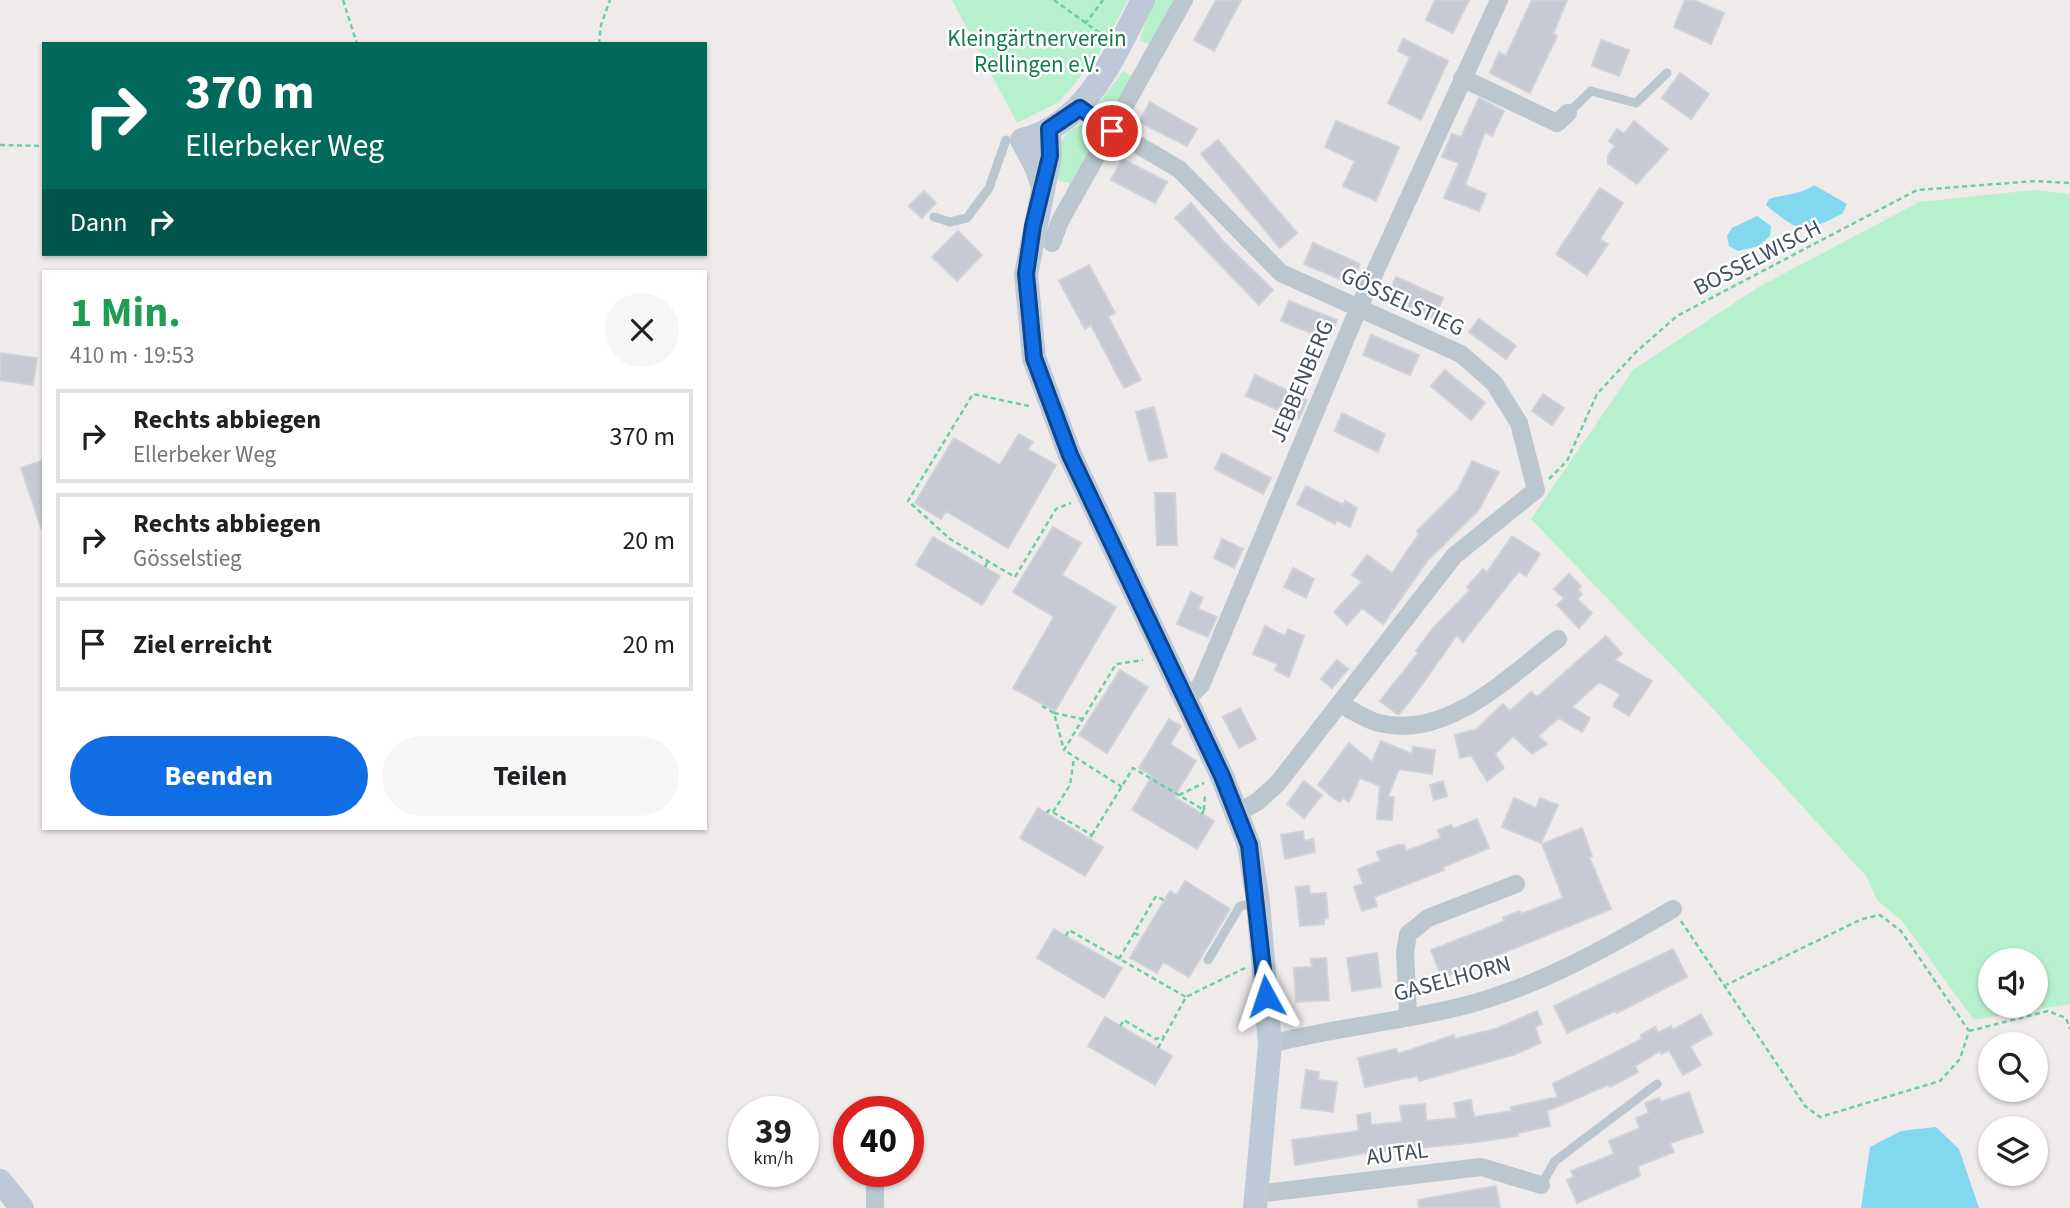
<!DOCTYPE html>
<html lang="de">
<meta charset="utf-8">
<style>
body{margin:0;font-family:"Source Sans 3",sans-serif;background:#f6f6f6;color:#202124;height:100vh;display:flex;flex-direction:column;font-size:26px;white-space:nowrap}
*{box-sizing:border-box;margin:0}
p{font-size:23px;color:#757577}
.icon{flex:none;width:38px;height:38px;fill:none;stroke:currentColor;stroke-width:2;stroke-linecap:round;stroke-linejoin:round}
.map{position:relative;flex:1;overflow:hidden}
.side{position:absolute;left:42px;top:270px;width:665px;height:560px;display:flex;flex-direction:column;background:#fff;border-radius:0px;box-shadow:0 2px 5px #0004}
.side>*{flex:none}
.top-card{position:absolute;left:42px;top:42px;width:665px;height:214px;border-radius:0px;box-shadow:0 2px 5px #0004;background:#00695c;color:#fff;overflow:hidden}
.controls{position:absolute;left:1978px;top:948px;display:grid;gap:14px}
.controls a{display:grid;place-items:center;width:70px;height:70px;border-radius:50%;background:#fff;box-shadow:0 2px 5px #0004;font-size:35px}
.speed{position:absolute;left:728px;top:1096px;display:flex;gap:14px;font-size:35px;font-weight:700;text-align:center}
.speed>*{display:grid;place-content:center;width:91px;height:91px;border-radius:50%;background:#fff;box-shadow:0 2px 5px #0004;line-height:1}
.speed small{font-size:18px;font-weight:400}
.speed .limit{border:10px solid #d22;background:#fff;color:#111}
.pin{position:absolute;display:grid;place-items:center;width:60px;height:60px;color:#fff;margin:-30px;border:4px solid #fff;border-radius:50%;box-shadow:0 2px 7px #0007}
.me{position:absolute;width:77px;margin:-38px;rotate:355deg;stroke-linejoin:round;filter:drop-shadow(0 0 5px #0008)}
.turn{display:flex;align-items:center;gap:24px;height:147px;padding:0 28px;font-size:32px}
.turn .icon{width:91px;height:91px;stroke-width:2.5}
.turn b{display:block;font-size:49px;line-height:60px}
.then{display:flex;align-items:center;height:66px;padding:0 28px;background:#0003;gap:14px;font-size:26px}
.round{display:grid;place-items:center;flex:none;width:74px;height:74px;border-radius:37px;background:#f6f6f6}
.summary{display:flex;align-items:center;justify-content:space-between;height:119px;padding:0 28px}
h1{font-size:42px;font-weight:700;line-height:52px;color:#1e9e55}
.primary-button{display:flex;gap:14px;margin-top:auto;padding:14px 28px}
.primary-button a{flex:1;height:80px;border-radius:42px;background:#116de3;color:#fff;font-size:28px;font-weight:700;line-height:80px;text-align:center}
.primary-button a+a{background:#f6f6f6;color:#202124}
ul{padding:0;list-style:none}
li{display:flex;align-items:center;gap:21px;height:94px;margin:0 14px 10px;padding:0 14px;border:4px solid #e0e0e0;border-radius:0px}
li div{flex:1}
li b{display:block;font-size:26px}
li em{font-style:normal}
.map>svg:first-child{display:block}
</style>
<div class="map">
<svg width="2070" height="1208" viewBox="0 0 2070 1208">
<rect width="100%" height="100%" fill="#efebeb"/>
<path fill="#b6f0cc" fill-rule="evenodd" d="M952,0h176l-31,57 -38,45 -42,21z
M1152,0h25l-24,46 -13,-6z
M1123,71l12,7 -24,39 -6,-1 -8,-7 1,-5z
M1088,124l14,7 -31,53 -16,-5c2,-23 3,-53 33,-55z
M2035,190l35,4v810l-96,16 -72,-99 -25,-21 -11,-24 -162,-177 -173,-180 102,-149 124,-82 162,-86zM1990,961h45v45h-45z"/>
<path fill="#81d8ef" d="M1814,185l33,19 -4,9c-40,21 -42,21 -77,-8l3,-6c15,-5 32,-4 45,-14z
M1757,216l14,10 -1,10 -11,10 -21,5 -9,-5 -2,-10 5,-8z
M1936,1127l23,22 20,59h-118l9,-61 31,-16z"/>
<path fill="#c7cad2" stroke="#cfd2d8" stroke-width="2" d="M1216,0h25l-27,51 -20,-11z
M1435,0h34l-16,33 -27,-13z
M1532,0h35l-14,34 4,2 -27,57 -40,-20 9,-21 7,4z
M1685,0h8l31,13 -13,31 -37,-17z
M1403,39l45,22 -27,59 -33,-17 22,-46 -12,-6z
M1601,40l28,10 -10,26 -27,-10z
M1680,73l29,21 -18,25 -29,-21z
M1479,98l25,13 -12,25 -7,-4 -20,53 21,9 -7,17 -35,-13 15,-35 -17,-6 10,-23 9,3z
M1150,102l47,27 -10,17 -48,-24z
M1336,121l63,26 -23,54 -33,-15 12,-25 -30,-14z
M1634,121l34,28 -31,35 -29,-21v-8l7,-9 -6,-5 8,-12 7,5z
M1218,140l79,93 -17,15 -79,-94z
M1122,159l45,23 -12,21 -44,-23z
M1600,188l23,15 -23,36 8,5 -21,31 -31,-21z
M924,191l12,12 -14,15 -13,-12z
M1191,203l32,38 50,49 -14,15 -84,-87z
M958,231l24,24 -25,26 -25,-24z
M1313,243l47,21 -9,20 -47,-20z
M1089,265l26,48 -7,3 33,64 -17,8 -33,-63 -6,4 -26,-48z
M1396,277l47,21 -9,20 -47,-21z
M1289,301l48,19 -9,20 -47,-19z
M1479,319l37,27 -10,13 -37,-27z
M1371,335l48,20 -9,20 -47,-20z
M0,353l37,5 -4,27 -33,-5z
M1445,370l40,33 -14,17 -40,-34z
M1255,375l52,25 -8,19 -53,-23z
M1543,394l21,14 -12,17 -20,-14z
M1154,407l13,50 -18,4 -13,-49z
M1342,413l43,21 -7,18 -43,-21z
M1019,434l14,8 -5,7 28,16 -48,83 -62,-37 -5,8 -26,-16 39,-65 46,27z
M1222,453l49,25 -8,16 -48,-25z
M44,460v67l-3,1 -20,-60z
M1472,461l27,11 -21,39 -50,49 -45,64 -21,-16 -15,17 -13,-13 28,-30 -10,-7 15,-20 25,18 27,-39 -2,-3 41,-41z
M1306,486l37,19 2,-4 12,7 -7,19 -13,-7 -2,4 -38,-20z
M1155,493h20l2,52h-20z
M1053,527l28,16 -19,32 54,32 -61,104 -42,-23 41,-71 -41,-25z
M1512,536l28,18 -14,22 -7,-5 -56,71 -6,-7 -44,62 -14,17 -3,-1 -16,-12 38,-48 -2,-2 18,-24 36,-37 -3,-3 16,-18 4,3z
M933,537l67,39 -18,29 -66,-40z
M1222,539l21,10 -9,19 -20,-10z
M1293,568l21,11 -8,19 -22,-11z
M1569,574l12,12 -3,4 4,4 -5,5 15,14 -13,15 -22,-23 7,-7 -10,-9z
M1191,592l12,6 -5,11 19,8 -9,20 -31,-13z
M1265,626l20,10 3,-7 16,7 -15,41 -14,-7 3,-6 -25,-10z
M1606,636l16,18 -7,6 37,21 -23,35 -16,-10 7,-12 -21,-12 -27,25 18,11 -8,14 -23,-14 -21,18 9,8 -15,10 -19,-18 -18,18 9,14 -17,13 -16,-26 -11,3 -5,-23 22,-6 26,-25 7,7 21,-19 6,5z
M1337,660l11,9 -16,19 -11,-9z
M1120,670l28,17 -41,66 -28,-18z
M1240,708l16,31 -17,9 -16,-31z
M1169,719l12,7 -11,18 26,17 -22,36 40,24 -17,28 -65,-39 20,-34 -13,-8z
M1381,741l31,13 1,-7 22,3 -3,24 -33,-5 -11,28h6l-2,23 -15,-1 3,-33 -20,-8 -11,24 -6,-4 -3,4 -4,-2 -18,-15 31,-42 23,19z
M1304,781l18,14 -18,23 -17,-14z
M1443,781l4,15 -13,4 -4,-15z
M1514,798l22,10 4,-10 18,7 -17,38 -39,-16z
M1038,808l65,39 -18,29 -65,-38z
M1477,819l12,29 -46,19 1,3 -70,27 3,9 -15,5 -8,-24 9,-3 -5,-15 22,-8 -3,-9 21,-7h6l2,6 35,-13 -3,-8 13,-5 2,4z
M1582,828l10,28 -3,1 22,52 -169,69 -11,-28 74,-29 -2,-3 9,-4 8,-3 1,3 42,-16 -21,-54z
M1303,831l1,10 9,-2 2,13 -30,7 -4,-24z
M1185,881l45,28 -41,68 -26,-15 -6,11 -27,-15 40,-67 7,4z
M1309,886l1,8 16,-1 2,25 -4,1v5l-24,2 -4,-39z
M1054,929l68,39 -18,30 -67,-40z
M1673,949l14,28 -70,36 -2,-2 -48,22 -13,-27z
M1377,953l4,34 -29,4 -5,-33z
M1326,958l3,42 -33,2 -2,-34 18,-1 -1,-8z
M1537,1011l5,13 -7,3 6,16 -28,12 -94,26 -2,-5 -52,11 -7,-29 38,-9 2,5 56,-19 1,4 43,-11z
M1701,1014l11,20 -22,12 11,19 -18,10 -14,-25 -7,4 -2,-3 -25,15 3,6 -28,15 -2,-2 -61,26 3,15 -32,7v3l-49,7 -102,10 -72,12 -3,-25 67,-9 -2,-16 13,-2 1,12 31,-3 -2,-16 25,-2 1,17 31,-3 -3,-15 17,-3 3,17 38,-6 -1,-4 47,-10 -5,-13 89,-45 -1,-4 14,-8 3,6 13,-7 2,4z
M1105,1017l67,39 -17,29 -67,-39z
M1306,1070l13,2 -1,8 19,2 -4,30 -32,-4z
M1689,1092l14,40 -33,11 4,9 -36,14 2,10 -63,27 -10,-23 7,-3 -3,-6 43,-17 -5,-13 31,-13 -4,-10 13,-5 -4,-10 14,-5 2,4z
M1496,1186l4,22h-81l-1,-8z"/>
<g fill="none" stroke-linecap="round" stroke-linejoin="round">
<path stroke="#6dcf9e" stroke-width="2.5" stroke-dasharray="5 3.5" stroke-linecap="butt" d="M343,0l14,44
M1054,0l47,34
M1085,24l18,-24
M599,44l2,-19 9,-25
M0,145l44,1
M1029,406l-56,-12 -65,107 42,38 65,38 41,-68 15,-6
M1549,479l18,-18 30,-67 39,-42 41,-36 240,-126 119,-9 34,2
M985,567l3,-6
M1042,706l12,7 10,37
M1054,713l28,6
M1122,787l-58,-37 52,-86 27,-4
M1179,795l25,-12
M1204,810l1,-17
M1053,812l17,-27 4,-27
M1047,813l2,-3 43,25 -3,4
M1092,835l41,-67 71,42 -2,4
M1681,921l124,185 15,11 120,-36 20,-22 9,-28 -68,-100 -21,-16 -18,4 -136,66
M1134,933l8,4
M1066,936l3,-6 117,67
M1119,959l37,-63 8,4
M1120,1026l4,-6 32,19 8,-3
M1969,1031l79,-20 18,7 4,11
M1158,1048l28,-51 59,-29"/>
<path stroke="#bbc6cf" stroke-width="9" d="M1568,113l23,-22 45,12 31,-30
M934,217l16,5 17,-4 22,-30 17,-48
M1208,960l32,-54 17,-3
M1541,1185l14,-24 102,-77"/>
<path stroke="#bbc6cf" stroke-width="18" d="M1462,78l95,45 11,-10
M1080,108l17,13 82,48 102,104 180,81 33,29 25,40 17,67 -82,66 -176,227 -21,19 -20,11
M1052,243l8,-22 124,-221
M1185,701l16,-16 158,-378 140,-307
M1340,704c12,6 26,16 39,19 68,17 129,-46 179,-84
M1408,1016l-3,-64 3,-18 20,-16 88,-34
M1270,1044c62,-16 127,-22 189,-37 77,-19 146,-58 214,-98
M875,1171v37
M1257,1194l224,-27 60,18"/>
<path stroke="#bdc9d6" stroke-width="24" d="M1049,129l1,27 -24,118 8,84 36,97 152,321 27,69 9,57 12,142 -15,164
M1042,184l-6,-18 -14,-26c66,-16 92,-85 121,-140
M0,1181l22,27"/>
</g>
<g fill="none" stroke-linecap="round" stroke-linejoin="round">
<g stroke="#0b4794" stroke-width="18">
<path id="route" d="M1112,131l-32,-23 -31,21 1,27 -17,70 -7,48 8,84 36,97 152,321 27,69 17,151"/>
</g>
<use href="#route" stroke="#116de3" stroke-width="12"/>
</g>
<g text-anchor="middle" stroke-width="5" stroke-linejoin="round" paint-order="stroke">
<g font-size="23" fill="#127c47" stroke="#fff">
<text x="1037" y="46">Kleingärtnerverein<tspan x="1037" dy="26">Rellingen e.V.</tspan></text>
</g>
<g font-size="23" fill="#434f59" stroke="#fff">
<text transform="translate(1757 257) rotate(-27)" y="8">BOSSELWISCH</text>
<text transform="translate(1403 301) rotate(25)" y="8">GÖSSELSTIEG</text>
<text transform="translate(1301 381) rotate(-67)" y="8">JEBBENBERG</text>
<text transform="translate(1452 978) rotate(-15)" y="8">GASELHORN</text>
<text transform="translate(1397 1153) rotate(-7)" y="8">AUTAL</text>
</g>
</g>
</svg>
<div class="controls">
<a><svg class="icon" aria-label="sound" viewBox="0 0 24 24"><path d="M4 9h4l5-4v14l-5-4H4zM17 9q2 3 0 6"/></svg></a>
<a><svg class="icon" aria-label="search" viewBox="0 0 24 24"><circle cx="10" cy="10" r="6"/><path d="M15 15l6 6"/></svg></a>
<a><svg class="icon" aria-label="layers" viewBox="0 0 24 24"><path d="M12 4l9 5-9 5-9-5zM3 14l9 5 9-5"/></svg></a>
</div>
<div class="speed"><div>39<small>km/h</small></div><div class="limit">40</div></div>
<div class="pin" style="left:1112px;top:131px;background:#d93025"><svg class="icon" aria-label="arrive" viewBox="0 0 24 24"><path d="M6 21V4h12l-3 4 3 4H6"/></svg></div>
<svg class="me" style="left:1266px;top:996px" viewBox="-20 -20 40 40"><path d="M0-17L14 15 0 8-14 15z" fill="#116de3" stroke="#fff" stroke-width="4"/></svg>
<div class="top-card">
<div class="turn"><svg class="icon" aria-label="right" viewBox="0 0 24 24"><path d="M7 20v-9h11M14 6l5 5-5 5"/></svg><div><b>370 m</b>Ellerbeker Weg</div></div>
<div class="then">Dann<svg class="icon" aria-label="right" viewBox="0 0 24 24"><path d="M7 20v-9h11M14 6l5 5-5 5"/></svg></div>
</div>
<section class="side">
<div class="summary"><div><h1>1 Min.</h1><p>410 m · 19:53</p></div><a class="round"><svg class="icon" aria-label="close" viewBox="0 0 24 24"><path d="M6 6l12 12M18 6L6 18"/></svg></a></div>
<ul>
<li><svg class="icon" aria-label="right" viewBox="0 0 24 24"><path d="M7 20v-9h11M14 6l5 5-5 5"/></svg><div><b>Rechts abbiegen</b><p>Ellerbeker Weg</p></div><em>370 m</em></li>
<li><svg class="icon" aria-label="right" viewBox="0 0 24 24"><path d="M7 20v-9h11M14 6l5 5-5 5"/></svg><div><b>Rechts abbiegen</b><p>Gösselstieg</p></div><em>20 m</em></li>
<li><svg class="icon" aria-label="arrive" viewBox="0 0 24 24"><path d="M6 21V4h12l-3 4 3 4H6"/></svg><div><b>Ziel erreicht</b></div><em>20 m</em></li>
</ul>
<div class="primary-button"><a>Beenden</a><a>Teilen</a></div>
</section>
</div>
